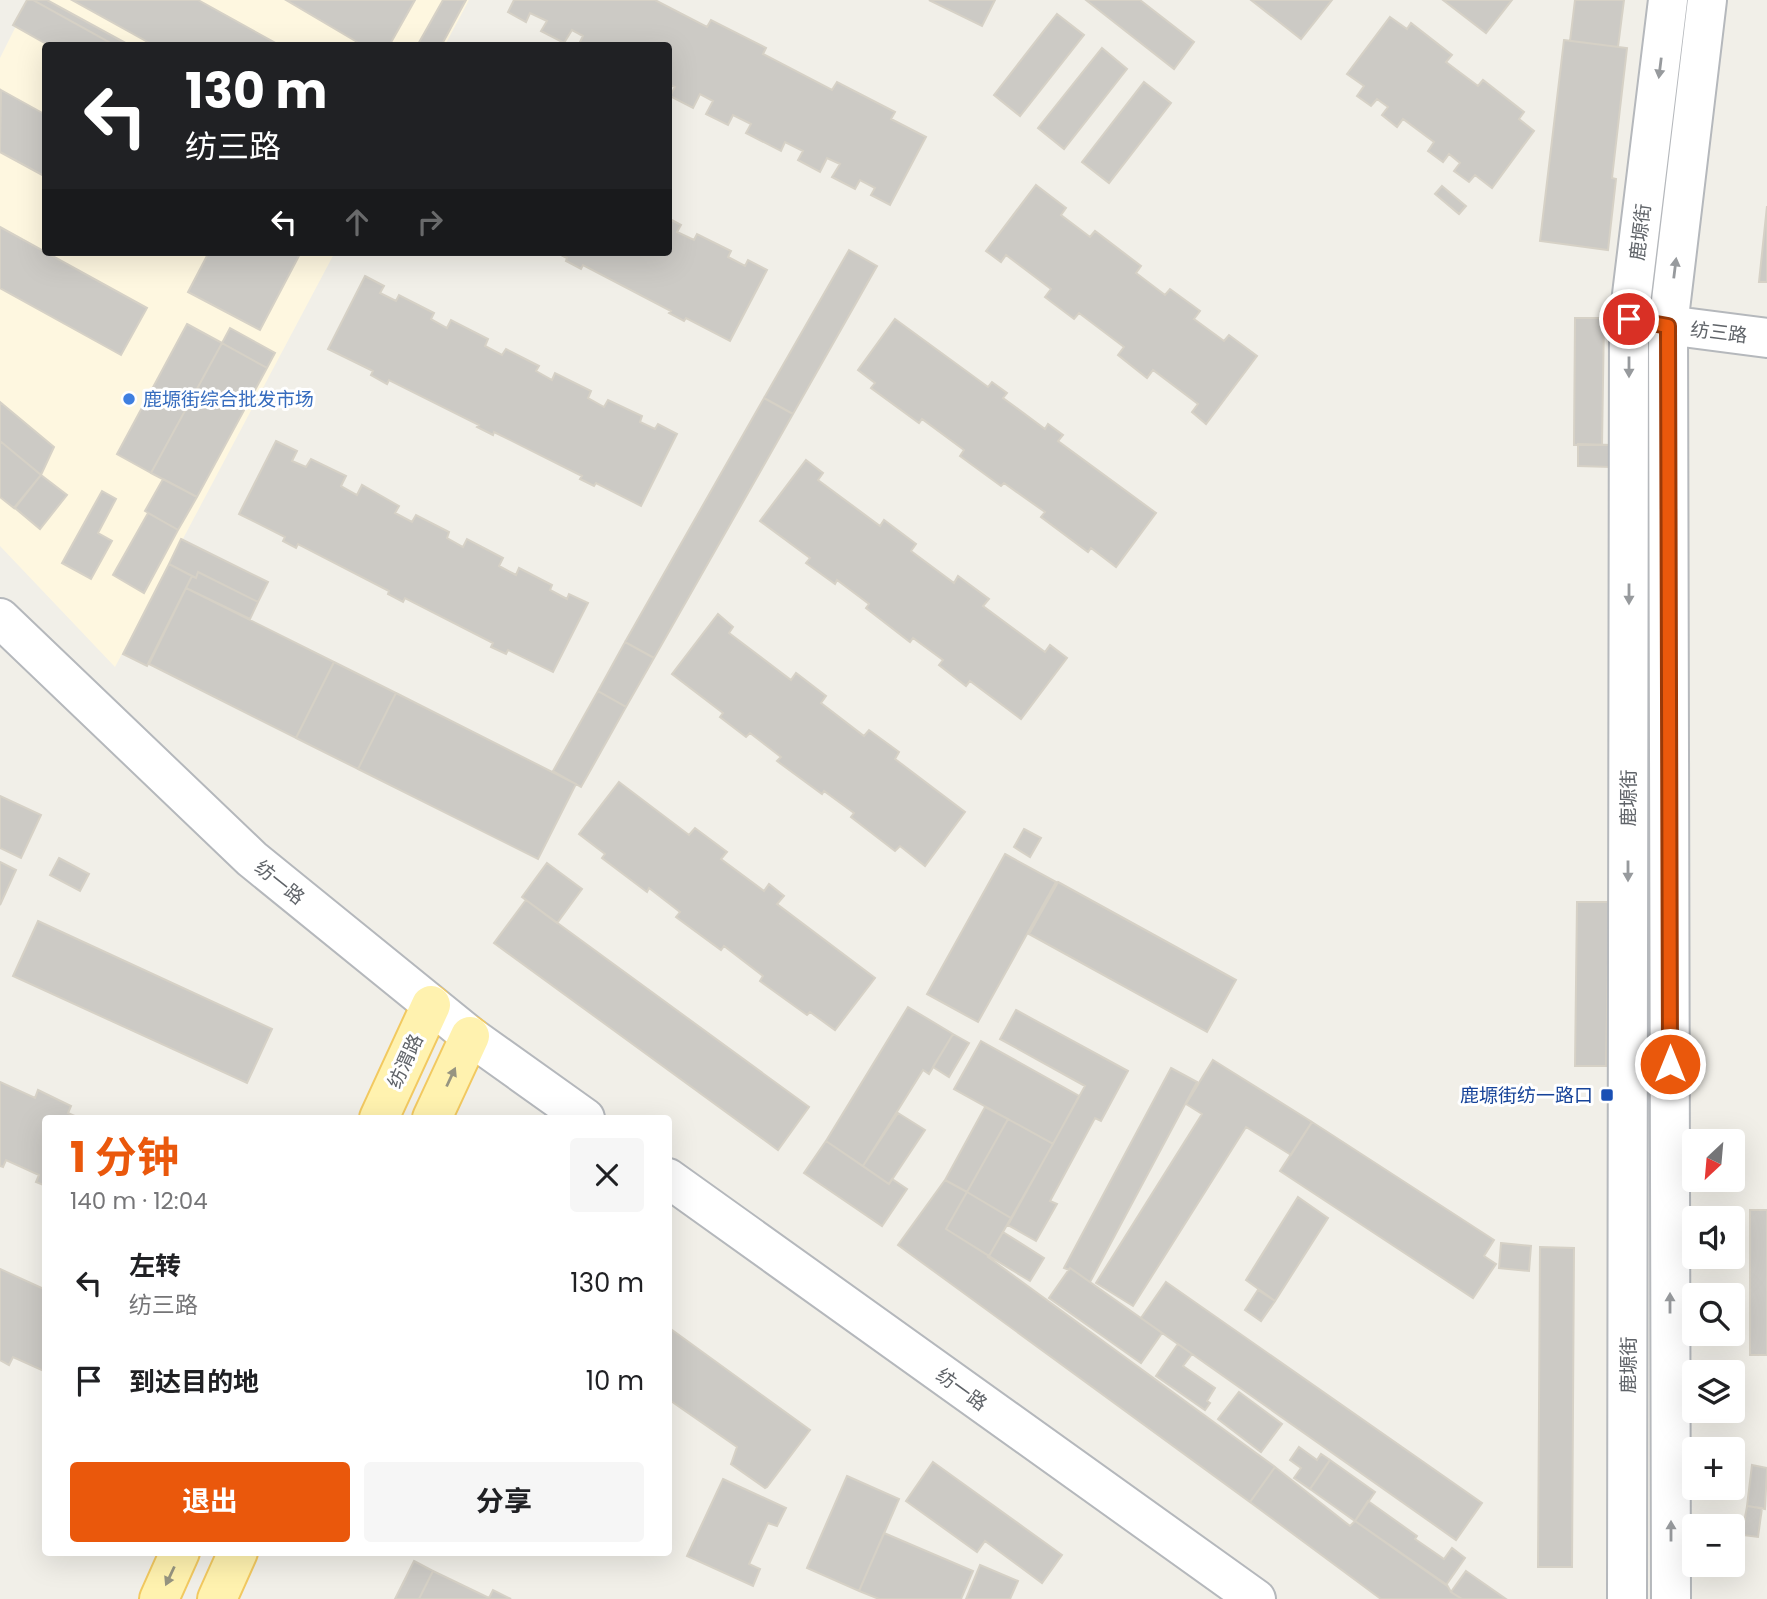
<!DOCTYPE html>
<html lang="zh">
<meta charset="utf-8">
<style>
body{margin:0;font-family:Poppins,"Noto Sans SC",sans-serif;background:#f6f6f6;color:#202124;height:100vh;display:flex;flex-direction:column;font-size:26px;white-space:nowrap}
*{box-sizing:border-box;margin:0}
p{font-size:23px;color:#757577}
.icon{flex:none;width:38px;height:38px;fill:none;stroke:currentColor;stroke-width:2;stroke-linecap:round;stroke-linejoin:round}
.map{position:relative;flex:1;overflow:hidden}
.panel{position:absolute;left:42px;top:1115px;width:630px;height:441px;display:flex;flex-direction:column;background:#fff;border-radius:7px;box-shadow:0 7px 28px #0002}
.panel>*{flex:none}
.guide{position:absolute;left:42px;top:42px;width:630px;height:214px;border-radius:7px;box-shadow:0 7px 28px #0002;background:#202124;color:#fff;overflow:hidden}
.needle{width:46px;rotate:206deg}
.controls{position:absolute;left:1682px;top:1129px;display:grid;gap:14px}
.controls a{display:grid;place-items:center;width:63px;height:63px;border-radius:7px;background:#fff;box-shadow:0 7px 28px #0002;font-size:35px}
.pin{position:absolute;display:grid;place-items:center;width:60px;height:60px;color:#fff;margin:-30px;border:4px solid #fff;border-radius:50%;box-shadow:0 2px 7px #0007}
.me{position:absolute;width:77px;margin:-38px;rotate:0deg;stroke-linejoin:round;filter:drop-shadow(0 0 5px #0008)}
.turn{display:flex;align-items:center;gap:24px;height:147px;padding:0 28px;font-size:32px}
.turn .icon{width:91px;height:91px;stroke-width:2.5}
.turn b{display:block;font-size:49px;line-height:60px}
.lanes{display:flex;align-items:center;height:66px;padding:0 28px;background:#0003;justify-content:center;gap:35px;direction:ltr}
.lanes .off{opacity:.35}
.round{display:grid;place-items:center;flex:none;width:74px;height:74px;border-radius:7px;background:#f6f6f6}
.head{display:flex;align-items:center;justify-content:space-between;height:119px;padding:0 28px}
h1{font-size:42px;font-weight:700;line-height:52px;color:#ea580c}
.primary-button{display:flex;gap:14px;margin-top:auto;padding:14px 28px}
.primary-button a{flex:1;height:80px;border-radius:7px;background:#ea580c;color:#fff;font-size:28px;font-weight:700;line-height:80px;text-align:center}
.primary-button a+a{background:#f6f6f6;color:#202124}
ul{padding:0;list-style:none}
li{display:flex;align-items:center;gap:21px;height:98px;padding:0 28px}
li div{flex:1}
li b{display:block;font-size:26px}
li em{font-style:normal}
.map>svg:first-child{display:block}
</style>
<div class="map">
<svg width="1767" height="1599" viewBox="0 0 1767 1599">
<rect width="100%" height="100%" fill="#f1efe8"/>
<path fill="#fef7e0" d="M29,0h440l-24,45 -399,1v206h289l-220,415 -115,-121v-488z"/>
<path fill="#cccac5" stroke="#d6d1c6" stroke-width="2" d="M27,0h6l83,46h-66l-37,-21z
M33,0h14l84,46h-15z
M72,0h126l83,46h-126z
M286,0h129l-26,46h-25z
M443,0h23l-25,46h-24z
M514,0h141l52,27 4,-7 55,28 -3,6 69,36 5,-8 58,30 -4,7 35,18 -36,68 -19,-10 4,-7 -15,-8 -5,9 -23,-12 8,-13 -13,-6 -7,14 -22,-12 5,-9 -18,-9 -4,9 -35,-18 5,-9 -18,-9 -5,10 -22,-11 7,-13 -13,-7 -7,14 -23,-12 5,-9 -7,-3v-38h-90l5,-10 -11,-6 -8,13 -23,-12 6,-10 -17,-8 -4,9 -18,-10z
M929,0h66l-13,26z
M1086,0h54l54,42 -20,27z
M1251,0h81l-31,39z
M1443,0h69l-26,33z
M1575,0h49l-6,47 -48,-6z
M1057,14l27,21 -64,81 -26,-21z
M1390,17l17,12 4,-6 41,32 -6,7 32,24 5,-6 41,32 -5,7 15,12 -42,57 -17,-13 -6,7 -15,-11 6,-8 -11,-9 -6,8 -15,-11 6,-9 -31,-23 -6,8 -15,-12 6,-8 -11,-8 -6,7 -14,-10 7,-10 -17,-12z
M1564,40l63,8 -15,130 4,1 -8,71 -68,-9z
M1102,48l25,21 -63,80 -26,-21z
M1144,82l27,21 -62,80 -27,-21z
M1,90l45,25v62l-46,-25z
M1036,185l30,23 -5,7 29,22 5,-6 46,35 -5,7 29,22 5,-6 30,22 -6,8 30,22 5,-6 28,21 -51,68 -14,-12 6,-8 -45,-34 -6,8 -29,-23 6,-8 -45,-34 -5,6 -29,-22 6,-8 -45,-34 -5,7 -15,-11z
M1442,186l24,20 -7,8 -24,-20z
M1767,206v76h-8z
M668,218l13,7 -4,7 17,8 3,-6 34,17 -3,6 17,9 3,-6 19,10 -37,71 -44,-23 -2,3 -15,-8 2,-2 -88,-46 -2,4 -15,-8 1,-3 -12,-6h113z
M0,227l147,81 -26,47 -121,-67z
M849,250l28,16 -84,148 -29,-16z
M209,252h92l-41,78 -72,-38z
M365,276l19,10 -4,7 16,8 3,-6 35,18 -3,6 16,9 4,-8 37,19 -3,7 17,9 4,-6 33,17 -3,5 16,9 3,-7 36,18 -3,7 16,9 4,-7 34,16 -2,6 15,7 3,-5 19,10 -36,72 -45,-23 -2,3 -14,-7 2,-3 -88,-44 -1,3 -16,-8 2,-2 -90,-45 -2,4 -16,-9 2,-4 -45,-22z
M1575,318h29l-2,127h-28z
M895,319l93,68 4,-5 15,11 -4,5 42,31 3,-5 15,11 -5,6 98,72 -40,54 -25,-19 -3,4 -47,-35 4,-5 -41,-29 -3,3 -41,-30 4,-6 -42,-31 -3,4 -48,-35 4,-5 -17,-13z
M187,324l35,19 -71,130 -34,-19z
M230,328l45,25 -8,15 -45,-25z
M222,343l45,25 -70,129 -46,-24z
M764,398l29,16 -139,244 -29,-16z
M0,402l54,45 -13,28 -41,-34z
M0,441l41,34 -27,33 -14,-11z
M276,441l21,10 -5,10 14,6 5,-8 35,17 -5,10 16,9 5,-10 37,21 -4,7 17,9 4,-7 33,17 -2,6 16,9 4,-8 36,19 -4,8 17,9 3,-7 33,17 -2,5 17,9 2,-5 19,9 -35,69 -45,-22 -2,4 -15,-7 2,-4 -88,-45 -2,4 -15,-8 1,-3 -91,-47 -2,4 -13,-7 2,-4 -46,-23z
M1578,444l33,1v22l-33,-1z
M806,460l17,13 -5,7 62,46 4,-6 32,24 -5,7 43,32 4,-7 31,23 -6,7 62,46 5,-7 17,13 -46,61 -51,-38 -4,5 -27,-21 4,-5 -30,-22 -3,4 -44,-34 3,-4 -32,-24 -2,4 -29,-21 4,-5 -50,-37z
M41,475l26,20 -27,34 -25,-21z
M163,479l34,18 -19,33 -33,-19z
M102,491l14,8 -18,34 14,8 -21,38 -29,-16z
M148,513l30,17 -34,63 -31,-18z
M181,539l87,43 -10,20 -60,-30 -2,6 -27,-14z
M169,564l23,12 -45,90 -24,-12z
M198,572l60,30 -8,17 -64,-31 6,-12 4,2z
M186,588l148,74 -38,76 -147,-74z
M718,614l15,13 -4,6 62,47 5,-7 30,23 -5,7 43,33 5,-6 30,22 -4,7 70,53 -40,54 -25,-20 -5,5 -44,-34 3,-4 -30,-22 -2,3 -45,-33 4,-4 -31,-24 -4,4 -26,-20 3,-4 -51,-39z
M625,642l29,16 -28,49 -28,-16z
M334,662l62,31 -38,76 -62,-31z
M598,691l28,16 -45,80 -28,-16z
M396,693l180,91 -38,75 -180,-90z
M619,782l70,53 6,-7 32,24 -6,7 43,32 5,-7 15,12 -7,8 98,74 -40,52 -25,-18 -3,3 -47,-34 3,-5 -39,-30 -3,4 -45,-33 4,-5 -31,-24 -2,4 -45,-34 3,-4 -26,-20z
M0,796l41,19 -20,43 -21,-10z
M1024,829l17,9 -11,19 -16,-10z
M1005,854l51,28 -78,140 -51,-28z
M59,858l30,16 -9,17 -30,-16z
M0,862l16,8 -16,35z
M547,863l35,26 -25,34 -35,-26z
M1058,882l178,98 -29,52 -178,-98z
M526,900l283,207 -31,43 -284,-207z
M1577,902h32l-3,164h-31z
M38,921l234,108 -25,54 -234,-107z
M908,1007l45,27 -24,40 -6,-4 -60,96 -37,-25z
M1016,1010l112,61 -27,50 -6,-3 -45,83 7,3 -21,37 -28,-16 77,-139 -85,-47z
M953,1034l16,9 -20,34 -16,-10z
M981,1041l98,55 -26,48 -99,-55z
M1213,1060l99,62 -21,33 -45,-28 -113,179 -37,-23 106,-169 -16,-10z
M1171,1068l26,14 -107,200 -20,-14 -1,2 -5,-2z
M0,1082l35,16 3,-8 33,16 -3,7 11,5h-33v68l-10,-4 3,-7 -33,-15 -3,7 -3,-1z
M985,1107l23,12 -41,73 -22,-12z
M898,1113l27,17 -36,54 -26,-18z
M1008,1119l45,25 -42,74 -44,-26z
M1312,1122l182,118 -10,16 12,8 -23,34 -193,-127z
M826,1141l63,43 3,-5 15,10 -25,37 -78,-53z
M945,1180l22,12 -21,37 43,27 -1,1 287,210 -25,35 -352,-257z
M967,1192l44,26 -22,38 -43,-27z
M1298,1197l30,21 -53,83 -29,-21z
M1750,1210h17v145h-17z
M1003,1232l41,26 -14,23 -41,-25z
M1501,1243l30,3 -2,25 -30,-3z
M1540,1247l34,1 -2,319h-34z
M1070,1268l92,65 -21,30 -92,-65z
M0,1269l46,21v20l-3,5 3,1v56l-33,-15 -4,8 -9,-5z
M1166,1282l316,221 -26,37 -315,-222z
M1258,1290l17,11 -14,20 -16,-11z
M668,1327l142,103 -43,57 -2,1 -34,-24 6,-17 -69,-48z
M1178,1344l14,10 -9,12 32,22 -8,13 3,2 -5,7 -49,-34z
M1239,1392l43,32 -21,28 -43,-33z
M1299,1447l18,13 4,-6 9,6 -20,29 -16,-11 7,-10 -11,-8z
M1330,1460l45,32 -20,29 -45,-32z
M933,1462l129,93 -20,28 -57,-42 -8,11 -71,-51z
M1752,1465l15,3 -2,41 -18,-3z
M1275,1467l75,59 5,-5 92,64 4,7 11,7h-81l-131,-97z
M847,1476l52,23 -40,92 -52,-23z
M723,1479l63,29 -9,18 -9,-3 -19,41 11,5 -7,17 -66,-30z
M1368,1501l49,35 -2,3 29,20 8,-11 13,10 -19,27 -91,-64z
M1747,1506l15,2 -4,29 -16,-2z
M884,1533l89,38 -12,28h-82l-20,-8z
M414,1561l19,10 -14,28h-24z
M980,1565l38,16 -8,18h-44z
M433,1571l56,27 4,-8 18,9h-92z
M1466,1571l40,28h-44l-11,-7z"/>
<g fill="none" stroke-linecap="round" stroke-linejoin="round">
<g stroke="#b5b8bc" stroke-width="42">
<path id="minor" d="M1644,322l123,16
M0,618l252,241 218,177 115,82
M668,1178l588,421
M1627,1599l2,-1280 39,-319
M1671,1599l-3,-1273 39,-326"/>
</g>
<g stroke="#f2c960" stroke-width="42">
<path id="major" d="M379,1118l52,-113
M432,1118l38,-82
M159,1599l21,-47
M217,1599l21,-47"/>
</g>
<use href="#minor" stroke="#fff" stroke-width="38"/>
<use href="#major" stroke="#fff2af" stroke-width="38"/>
</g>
<defs><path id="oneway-solid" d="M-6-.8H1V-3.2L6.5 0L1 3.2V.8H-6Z" transform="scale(1.75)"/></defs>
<g fill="#979a9d">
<use href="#oneway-solid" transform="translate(1660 68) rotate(97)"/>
<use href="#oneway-solid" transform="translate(1675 268) rotate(-83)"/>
<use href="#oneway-solid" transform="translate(1629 367) rotate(90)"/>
<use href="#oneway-solid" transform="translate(1629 594) rotate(90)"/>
<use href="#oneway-solid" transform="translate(1628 871) rotate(90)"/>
<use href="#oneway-solid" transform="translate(1670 1303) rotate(-90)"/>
<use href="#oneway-solid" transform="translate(1671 1531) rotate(-90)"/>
</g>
<g fill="#979581">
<use href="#oneway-solid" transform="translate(451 1077) rotate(-65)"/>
<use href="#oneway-solid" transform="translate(170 1576) rotate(115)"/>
</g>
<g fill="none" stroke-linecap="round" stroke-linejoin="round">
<g stroke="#983908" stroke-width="18">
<path id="route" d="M1629,319l39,7 2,738"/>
</g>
<use href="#route" stroke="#ea580c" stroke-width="12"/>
</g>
<circle fill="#3f7fe0" stroke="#fff" stroke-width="2.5" cx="129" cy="399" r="7"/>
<rect fill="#1a4fb4" stroke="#fff" stroke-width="2.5" x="1600" y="1088" width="14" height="14" rx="3.5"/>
<g text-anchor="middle" stroke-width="6" stroke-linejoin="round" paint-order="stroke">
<g font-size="19" fill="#5f6368" stroke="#fff">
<text transform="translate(1640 232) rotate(-83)" y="7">鹿塬街</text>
<text transform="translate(1719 332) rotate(7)" y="7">纺三路</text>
<text transform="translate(1628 798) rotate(-90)" y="7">鹿塬街</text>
<text transform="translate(280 882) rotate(39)" y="7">纺一路</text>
<text transform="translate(405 1061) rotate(-65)" y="7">纺渭路</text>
<text transform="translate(1628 1365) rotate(-90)" y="7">鹿塬街</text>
<text transform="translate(962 1389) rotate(36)" y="7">纺一路</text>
</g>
<g font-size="19" fill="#366cbe" stroke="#fff" text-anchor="start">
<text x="143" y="406">鹿塬街综合批发市场</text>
</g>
<g font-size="19" fill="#164399" stroke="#fff" text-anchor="end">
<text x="1593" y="1102">鹿塬街纺一路口</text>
</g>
</g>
</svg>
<div class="controls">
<a><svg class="needle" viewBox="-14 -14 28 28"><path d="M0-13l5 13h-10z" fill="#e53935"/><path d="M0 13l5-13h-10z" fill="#757577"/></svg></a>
<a><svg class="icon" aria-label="sound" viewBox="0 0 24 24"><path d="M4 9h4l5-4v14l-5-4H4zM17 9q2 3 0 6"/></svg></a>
<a><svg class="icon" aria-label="search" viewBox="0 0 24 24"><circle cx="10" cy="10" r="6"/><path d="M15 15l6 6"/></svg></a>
<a><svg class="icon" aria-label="layers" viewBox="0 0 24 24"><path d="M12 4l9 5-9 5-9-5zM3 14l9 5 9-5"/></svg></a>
<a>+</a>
<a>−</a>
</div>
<div class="pin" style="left:1629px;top:319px;background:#d93025"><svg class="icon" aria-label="arrive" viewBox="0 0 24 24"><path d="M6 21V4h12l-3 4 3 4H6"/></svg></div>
<svg class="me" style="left:1670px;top:1064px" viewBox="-20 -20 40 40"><circle r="17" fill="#ea580c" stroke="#fff" stroke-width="3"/><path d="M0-11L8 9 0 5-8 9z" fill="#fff"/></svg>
<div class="guide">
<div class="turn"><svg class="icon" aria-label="left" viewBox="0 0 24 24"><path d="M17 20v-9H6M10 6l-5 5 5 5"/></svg><div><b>130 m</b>纺三路</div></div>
<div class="lanes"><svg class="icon" aria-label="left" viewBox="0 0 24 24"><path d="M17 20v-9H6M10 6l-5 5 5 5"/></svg><svg class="icon off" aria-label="ahead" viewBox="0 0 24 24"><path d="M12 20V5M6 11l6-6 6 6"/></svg><svg class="icon off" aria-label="right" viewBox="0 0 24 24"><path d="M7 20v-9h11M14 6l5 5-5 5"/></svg></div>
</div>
<section class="panel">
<div class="head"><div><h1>1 分钟</h1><p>140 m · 12:04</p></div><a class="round"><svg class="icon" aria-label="close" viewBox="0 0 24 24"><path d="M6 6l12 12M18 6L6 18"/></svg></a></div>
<ul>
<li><svg class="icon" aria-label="left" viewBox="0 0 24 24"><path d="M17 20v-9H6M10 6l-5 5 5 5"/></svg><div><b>左转</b><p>纺三路</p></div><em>130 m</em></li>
<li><svg class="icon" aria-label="arrive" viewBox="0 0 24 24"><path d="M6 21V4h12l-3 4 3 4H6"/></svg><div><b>到达目的地</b></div><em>10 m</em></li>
</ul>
<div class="primary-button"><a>退出</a><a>分享</a></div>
</section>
</div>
